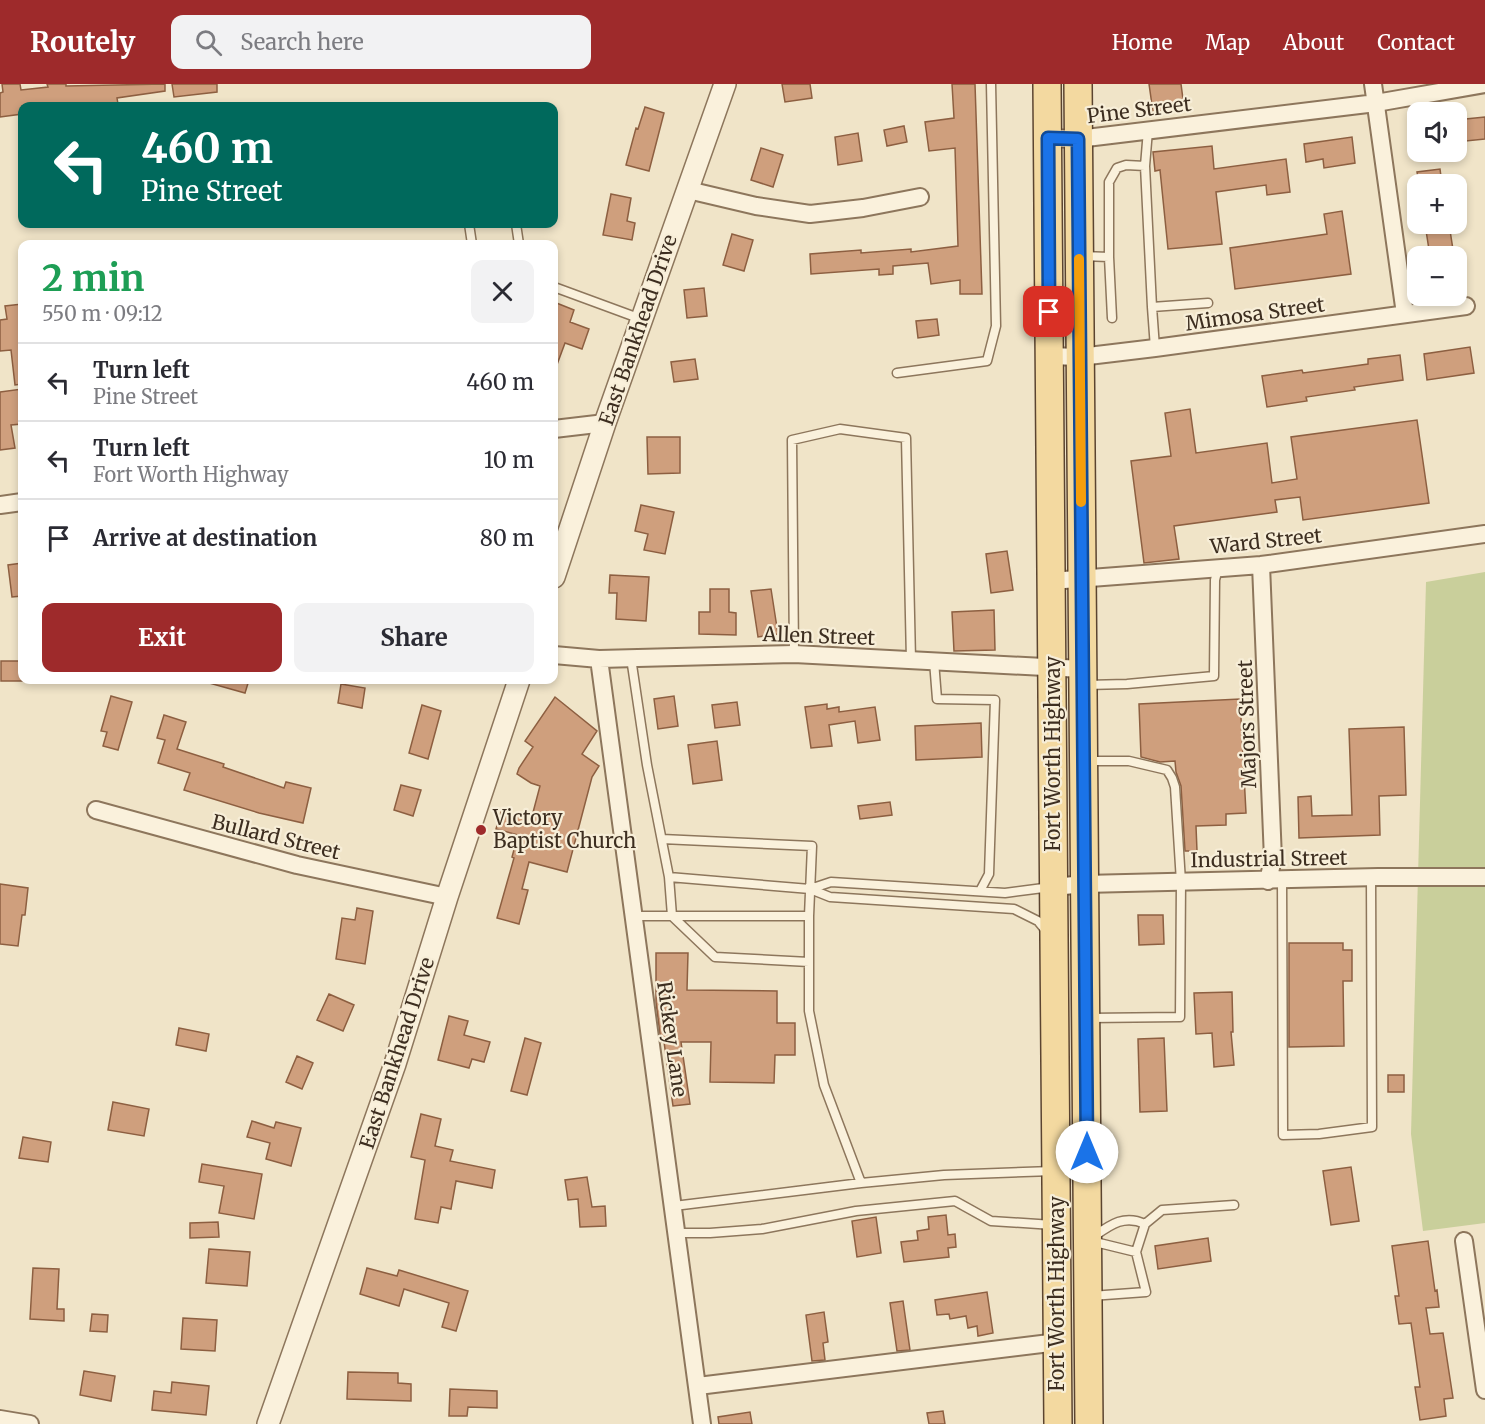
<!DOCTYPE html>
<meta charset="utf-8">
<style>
body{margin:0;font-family:Merriweather,serif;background:#f2f2f3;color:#2b2b33;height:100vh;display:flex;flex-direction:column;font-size:22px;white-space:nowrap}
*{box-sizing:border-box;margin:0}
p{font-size:20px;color:#7c7c81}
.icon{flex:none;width:33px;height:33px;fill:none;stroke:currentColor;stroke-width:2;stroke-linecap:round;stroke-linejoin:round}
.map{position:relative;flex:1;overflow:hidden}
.panel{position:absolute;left:18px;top:156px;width:540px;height:444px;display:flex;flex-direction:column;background:#fff;border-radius:12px;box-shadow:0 3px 9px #0003}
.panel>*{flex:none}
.banner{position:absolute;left:18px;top:18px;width:540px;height:126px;border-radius:12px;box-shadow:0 3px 9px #0003;background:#00695c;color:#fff;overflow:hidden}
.fabs{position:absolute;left:1407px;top:18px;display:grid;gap:12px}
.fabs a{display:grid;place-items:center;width:60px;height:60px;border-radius:12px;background:#fff;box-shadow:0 3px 9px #0003;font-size:30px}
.pin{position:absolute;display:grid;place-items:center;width:51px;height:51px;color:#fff;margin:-26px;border-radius:12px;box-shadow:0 3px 9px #0006}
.me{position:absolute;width:66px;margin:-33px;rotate:0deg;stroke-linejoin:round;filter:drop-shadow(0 0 4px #0008)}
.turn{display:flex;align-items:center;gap:21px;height:126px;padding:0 24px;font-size:27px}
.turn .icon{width:78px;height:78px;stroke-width:2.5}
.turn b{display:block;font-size:42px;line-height:51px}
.round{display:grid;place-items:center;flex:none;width:63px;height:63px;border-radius:12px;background:#f2f2f3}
.overview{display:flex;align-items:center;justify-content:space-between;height:102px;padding:0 24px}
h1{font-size:36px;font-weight:700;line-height:45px;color:#1e9e55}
.primary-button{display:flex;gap:12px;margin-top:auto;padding:12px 24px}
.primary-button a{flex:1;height:69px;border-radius:12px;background:#9e2a2b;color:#fff;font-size:24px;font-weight:700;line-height:69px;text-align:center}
.primary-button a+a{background:#f2f2f3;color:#2b2b33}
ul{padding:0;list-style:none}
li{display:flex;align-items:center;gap:18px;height:78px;padding:0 24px;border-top:2px solid #e1e1e2}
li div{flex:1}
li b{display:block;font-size:22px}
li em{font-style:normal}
header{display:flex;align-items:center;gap:36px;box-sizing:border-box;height:84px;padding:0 30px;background:#9e2a2b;color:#fff}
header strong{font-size:28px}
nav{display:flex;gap:33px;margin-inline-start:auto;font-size:21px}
.search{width:420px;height:54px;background:#f2f2f3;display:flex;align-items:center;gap:15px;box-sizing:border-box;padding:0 21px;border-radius:12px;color:#7c7c81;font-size:22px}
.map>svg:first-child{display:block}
</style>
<header>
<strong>Routely</strong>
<div class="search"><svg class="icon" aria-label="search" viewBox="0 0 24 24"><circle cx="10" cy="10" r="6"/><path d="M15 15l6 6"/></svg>Search here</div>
<nav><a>Home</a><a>Map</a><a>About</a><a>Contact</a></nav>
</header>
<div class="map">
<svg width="1485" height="1340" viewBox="0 0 1485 1340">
<rect width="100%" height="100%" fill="#f0e4c8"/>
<path fill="#c9cf9b" d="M1485,488v651l-62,8 -12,-97 15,-552z"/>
<path fill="#cf9f7d" stroke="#8d5f41" stroke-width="1.5" d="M2,0h18l1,6 27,-3 -1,-3h19v2l99,-2v7l-48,7 1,6 -15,2h-81v8l-22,3v-24l3,-1z
M172,0h45v8l-43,5z
M782,0h28l2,14 -27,4z
M952,0h23l7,210h-22v-14l-29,4 -3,-21 -35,3v8l-14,1v-6l-68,5 -1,-20 51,-4v3l50,-4v3l47,-6 -3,-98 -26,3 -4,-29 29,-4z
M1149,0h32l3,23 -31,5z
M645,23l19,6 -15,58 -23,-6 10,-37 2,1z
M1485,33v22l-29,3v-22z
M904,42l3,16 -20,4 -3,-16z
M858,49l4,28 -24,4 -3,-28z
M1352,53l3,26 -31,5 -1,-9 -17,3 -2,-18z
M1212,62l2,23 72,-10 4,33 -23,3 -1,-10 -50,7 6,52 -54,5 -8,-79 -5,1 -2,-19z
M761,64l22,7 -10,32 -22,-7z
M1440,85l2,15h-23l-2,-12z
M611,110l20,4 -4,23 8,2 -3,17 -29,-5z
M1342,127l9,63 -116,15 -5,-41 97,-14 -3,-20z
M1425,140h24l5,32h-24z
M732,150l21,6 -9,31 -21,-6z
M704,204l3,28 -20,2 -3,-28z
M554,218l20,8 -4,12 19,7 -7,20 -17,-6 -10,27h-1z
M22,220v80l-7,1 -4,-35 -11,1v-31l7,-1 -2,-13z
M937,235l2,16 -21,3 -2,-17z
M1470,263l4,26 -47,7 -3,-26z
M1400,271l3,25 -49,7 1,3 -49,7 1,4 -40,6 -5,-31 40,-6 1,3 65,-9v-5z
M695,275l3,20 -24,3 -3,-20z
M22,305v35l-11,1 4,23 -15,2v-58z
M1190,325l6,44 71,-10 5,40 25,-4 -6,-42 126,-17 12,83 -126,17 -3,-23 -25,3 2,12 -103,14 5,33 -35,4 -13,-102 40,-5 -6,-43z
M647,353h33v36l-32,1z
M641,421l33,7 -9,42 -21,-4 4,-16 -13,-3z
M1007,467l6,39 -22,3 -5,-39z
M22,479v33l-10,1 -4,-32z
M610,491l39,2 -3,44 -30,-2 1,-26h-8z
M710,505h19v23l7,1v22l-37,-1v-22h11z
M771,505l7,45 -20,3 -7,-46z
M994,526l1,40 -41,1 -2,-39z
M1,577h21v20h-21z
M209,596h40l-4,13 -36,-10z
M341,600l24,4 -3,20 -24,-5z
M111,612l21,6 -14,48 -15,-4 4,-14 -6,-1z
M674,612l4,30 -20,3 -4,-30z
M555,613l42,34 -15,23 17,12 -7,11 -25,95 -38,-10 -7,27 6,1 -9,34 -22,-6 17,-60 -2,-1 6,-22 -22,-6 5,-17 30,8 9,-34 -9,-3 -14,-9 2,-6 14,-21 -8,-6z
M1240,615l6,114 -20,1v11l-30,1 1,25h-12l-4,-65 -5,-14 -1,-11 -15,1 -19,-5 -2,-53z
M737,618l3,23 -25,3 -3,-23z
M827,620v5l12,-2v5l36,-5 5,33 -22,3 -3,-22 -26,4 3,21 -21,2 -6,-41z
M422,621l19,6 -13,48 -19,-6z
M164,631l22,7 -9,27 47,15 -1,3 61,21 2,-6 25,6 -8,35 -44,-10 -75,-23 6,-17 -32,-10 7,-23 -8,-2z
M981,639l1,34 -66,3 -1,-34z
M1404,643l2,68 -27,1 1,39 -81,3 -1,-41 13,-1 1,20 40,-1 -3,-86z
M717,657l5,39 -29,4 -5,-39z
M401,701l20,5 -8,26 -19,-6z
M890,718l2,13 -32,4 -2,-13z
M0,800l28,4 -3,27h-3l-4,31 -18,-2z
M357,824l16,3 -8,53 -29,-5 6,-41 13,2z
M1138,831h25l1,29 -25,1z
M1289,859h54v7h9v31h-9l1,65 -55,1z
M656,869h32l-1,37 90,1v32h18v32h-20l-1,28 -64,-1 1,-40h-30l9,62 -17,2 -9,-64h-3l-5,-40z
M1232,908l1,40h-2l3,33 -20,2 -2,-34 -16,1 -2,-41z
M329,910l25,11 -11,26 -26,-11z
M449,932l19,5 -4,14 26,7 -6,20 -12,-3 -3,9 -31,-8z
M179,944l30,6 -3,17 -30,-6z
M525,954l16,5 -14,52 -16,-4z
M1164,954l3,73 -27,1 -2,-73z
M297,972l16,7 -11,26 -16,-7z
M1388,991h16v17h-16z
M113,1018l36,7 -5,27 -36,-6z
M421,1030l20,5 -6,27 18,4 -3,11 45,9 -3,18 -36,-7 -5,28 -10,-2 -3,16 -23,-4 10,-59 -14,-3z
M252,1037l22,7 2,-6 25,6 -10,38 -25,-7 4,-16 -23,-6z
M23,1053l28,5 -3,20 -29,-4z
M202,1080l60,10 -8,45 -35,-6 5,-27 -25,-4z
M1351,1083l8,54 -28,4 -8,-54z
M587,1093l5,30 13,-1 1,20 -26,1 -2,-28 -10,1 -3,-20z
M946,1131l2,20 7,-1 1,13 -8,1 1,9 -45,5 -3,-20 17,-2 -1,-9 12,-2 -1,-12z
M876,1133l5,36 -24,4 -5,-36z
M218,1138l1,15 -29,1v-15z
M1208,1154l3,23 -53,8 -3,-23z
M1428,1157l7,50 2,-1 2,17 -13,1 4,26 13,-1 10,65 -9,1 2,17 -26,4 -5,-33h5l-9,-64 -12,1 -4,-28h4l-7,-50z
M209,1165l41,3 -3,34 -41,-3z
M33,1184l26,1 -2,40h7v12l-34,-2z
M367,1184l30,8 2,-6 69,21 -12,40 -14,-4 7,-24 -45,-14 -5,17 -39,-12z
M987,1208l6,41 -15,3 -1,-10 -9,2 -2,-12 -16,3 -1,-5 -12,1 -2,-15z
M903,1217l7,49 -13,1 -7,-48z
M824,1228l4,30 -5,1 2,17 -13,1 -6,-46z
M92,1230l16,1 -1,17 -17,-1z
M183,1234l34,2 -2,31 -34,-2z
M84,1287l31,5 -4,25 -31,-6z
M348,1288l50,1v10l13,1v17l-64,-2z
M172,1298l37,4 -3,29 -54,-5 2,-19 17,2z
M450,1305l47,2v17l-29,-1 -1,9h-18z
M943,1327l2,13h-16l-2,-11z
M750,1328l2,12h-33l-1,-7z"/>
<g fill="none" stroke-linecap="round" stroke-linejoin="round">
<g stroke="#8d765c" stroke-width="11">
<path id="service" d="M1148,46l-3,36 7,141 56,-4
M469,140l3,20
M516,140l3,20
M1082,172l27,1v-75l8,-14 9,-3 19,1
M1109,173l3,61
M554,203l87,32
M1152,223l3,41
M897,289l90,-12 9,-35 -5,-242
M794,570l-2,-214 48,-11 66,9 5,222
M631,574l16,107 22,112 141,12
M934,577l3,38 58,1 -6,174 -9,17
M1086,601l41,-1 87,-8 1,-96 3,-12
M1088,677h41l38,9 5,8 3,9 6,95 -1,135 -91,1
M662,755l150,7 -3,70
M669,793l3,39 43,41 94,5
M1282,796l1,255 36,-1 53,-7 -1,-250
M634,832h175v95l15,74 37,98
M1047,848l-9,-11 -24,-12 -184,-12 -20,-8 21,-7 174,11 46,-6
M674,1122l187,-23 83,-8 109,-4
M677,1149h33l52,-4 94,-18 99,-10 36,20 62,4
M1093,1153c17,-12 31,-23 52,-13
M1091,1157l45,11 9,-28 17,-14 72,-5
M1091,1212l55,-4 -10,-40"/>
</g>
<g stroke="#8d765c" stroke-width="20">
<path id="minor" d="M1373,0l32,230
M1048,54l30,1 298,-36 109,-19
M688,106l68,16 54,8 53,-6 57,-11
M1049,272l31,1 75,-9 311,-42
M554,345l51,-6
M0,421l22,-3
M1261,481l12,294 -5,22
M1051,497l210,-16 224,-31
M554,571l45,4 195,-5 288,15
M599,575l103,765
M96,726l201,55 150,32
M1054,803l30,-3 294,-7h107
M1464,1157l21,149
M698,1302l360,-44
M0,1335l30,5"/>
</g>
<g stroke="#8d765c" stroke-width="24">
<path id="tertiary" d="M554,493l51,-154 120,-339
M268,1340l127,-360 52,-167 72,-217"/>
</g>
<g stroke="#5b4430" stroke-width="30">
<path id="primary" d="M1047,0l11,1340
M1078,0l11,1340"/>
</g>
<use href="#service" stroke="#faf1dc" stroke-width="8"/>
<use href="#minor" stroke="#faf1dc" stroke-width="16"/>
<use href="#tertiary" stroke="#faf1dc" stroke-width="21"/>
<use href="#primary" stroke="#f3d9a0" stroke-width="27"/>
</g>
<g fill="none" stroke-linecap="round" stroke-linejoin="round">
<g stroke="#114b97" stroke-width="15">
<path id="route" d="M1049,228l-1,-174 30,1 9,1013"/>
</g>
<use href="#route" stroke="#1a73e8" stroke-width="10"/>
<path stroke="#f59e0b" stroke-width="10" d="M1079,175l2,243"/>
</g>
<circle fill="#9e2a2b" stroke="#f7eed8" stroke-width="2" cx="481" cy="746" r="6"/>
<g text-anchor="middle" stroke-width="4.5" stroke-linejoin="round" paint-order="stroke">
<g font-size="20" fill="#3d2e20" stroke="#f7eed8">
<text transform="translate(1139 26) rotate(-7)" y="7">Pine Street</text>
<text transform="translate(1255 230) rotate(-8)" y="7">Mimosa Street</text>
<text transform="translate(638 246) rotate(-71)" y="7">East Bankhead Drive</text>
<text transform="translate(1266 457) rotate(-6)" y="7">Ward Street</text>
<text transform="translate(819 552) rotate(2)" y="7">Allen Street</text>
<text transform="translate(1247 640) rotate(-92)" y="7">Majors Street</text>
<text transform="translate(1053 670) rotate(-90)" y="7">Fort Worth Highway</text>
<text transform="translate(276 753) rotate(14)" y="7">Bullard Street</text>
<text transform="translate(1269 775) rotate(-1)" y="7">Industrial Street</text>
<text transform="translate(672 955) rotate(82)" y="7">Rickey Lane</text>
<text transform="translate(397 969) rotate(-72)" y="7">East Bankhead Drive</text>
<text transform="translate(1057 1210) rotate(-90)" y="7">Fort Worth Highway</text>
</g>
<g font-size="20" fill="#3d2e20" stroke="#f7eed8" text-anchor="start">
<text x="493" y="741">Victory<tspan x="493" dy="23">Baptist Church</tspan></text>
</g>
</g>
</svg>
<div class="fabs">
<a><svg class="icon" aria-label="sound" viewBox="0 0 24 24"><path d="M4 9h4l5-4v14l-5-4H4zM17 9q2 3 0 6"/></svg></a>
<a>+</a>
<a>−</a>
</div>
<div class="pin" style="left:1049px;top:228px;background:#d93025"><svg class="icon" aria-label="arrive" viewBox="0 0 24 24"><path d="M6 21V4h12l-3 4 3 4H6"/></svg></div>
<svg class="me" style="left:1087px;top:1068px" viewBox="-20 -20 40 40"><circle r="19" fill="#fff"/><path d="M0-13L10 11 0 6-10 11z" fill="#1a73e8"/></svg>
<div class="banner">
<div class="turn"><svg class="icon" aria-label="left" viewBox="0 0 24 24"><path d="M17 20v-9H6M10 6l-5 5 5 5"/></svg><div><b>460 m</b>Pine Street</div></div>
</div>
<section class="panel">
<div class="overview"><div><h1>2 min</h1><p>550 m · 09:12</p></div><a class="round"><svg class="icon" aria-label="close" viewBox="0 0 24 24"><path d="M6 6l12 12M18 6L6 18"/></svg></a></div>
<ul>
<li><svg class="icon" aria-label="left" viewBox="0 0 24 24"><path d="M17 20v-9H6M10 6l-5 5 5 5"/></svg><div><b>Turn left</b><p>Pine Street</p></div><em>460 m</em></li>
<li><svg class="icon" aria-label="left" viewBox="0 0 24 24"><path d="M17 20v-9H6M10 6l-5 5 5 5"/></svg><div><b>Turn left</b><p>Fort Worth Highway</p></div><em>10 m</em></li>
<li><svg class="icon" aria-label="arrive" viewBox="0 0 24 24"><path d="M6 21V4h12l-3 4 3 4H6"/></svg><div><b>Arrive at destination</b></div><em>80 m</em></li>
</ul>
<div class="primary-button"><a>Exit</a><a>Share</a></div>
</section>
</div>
